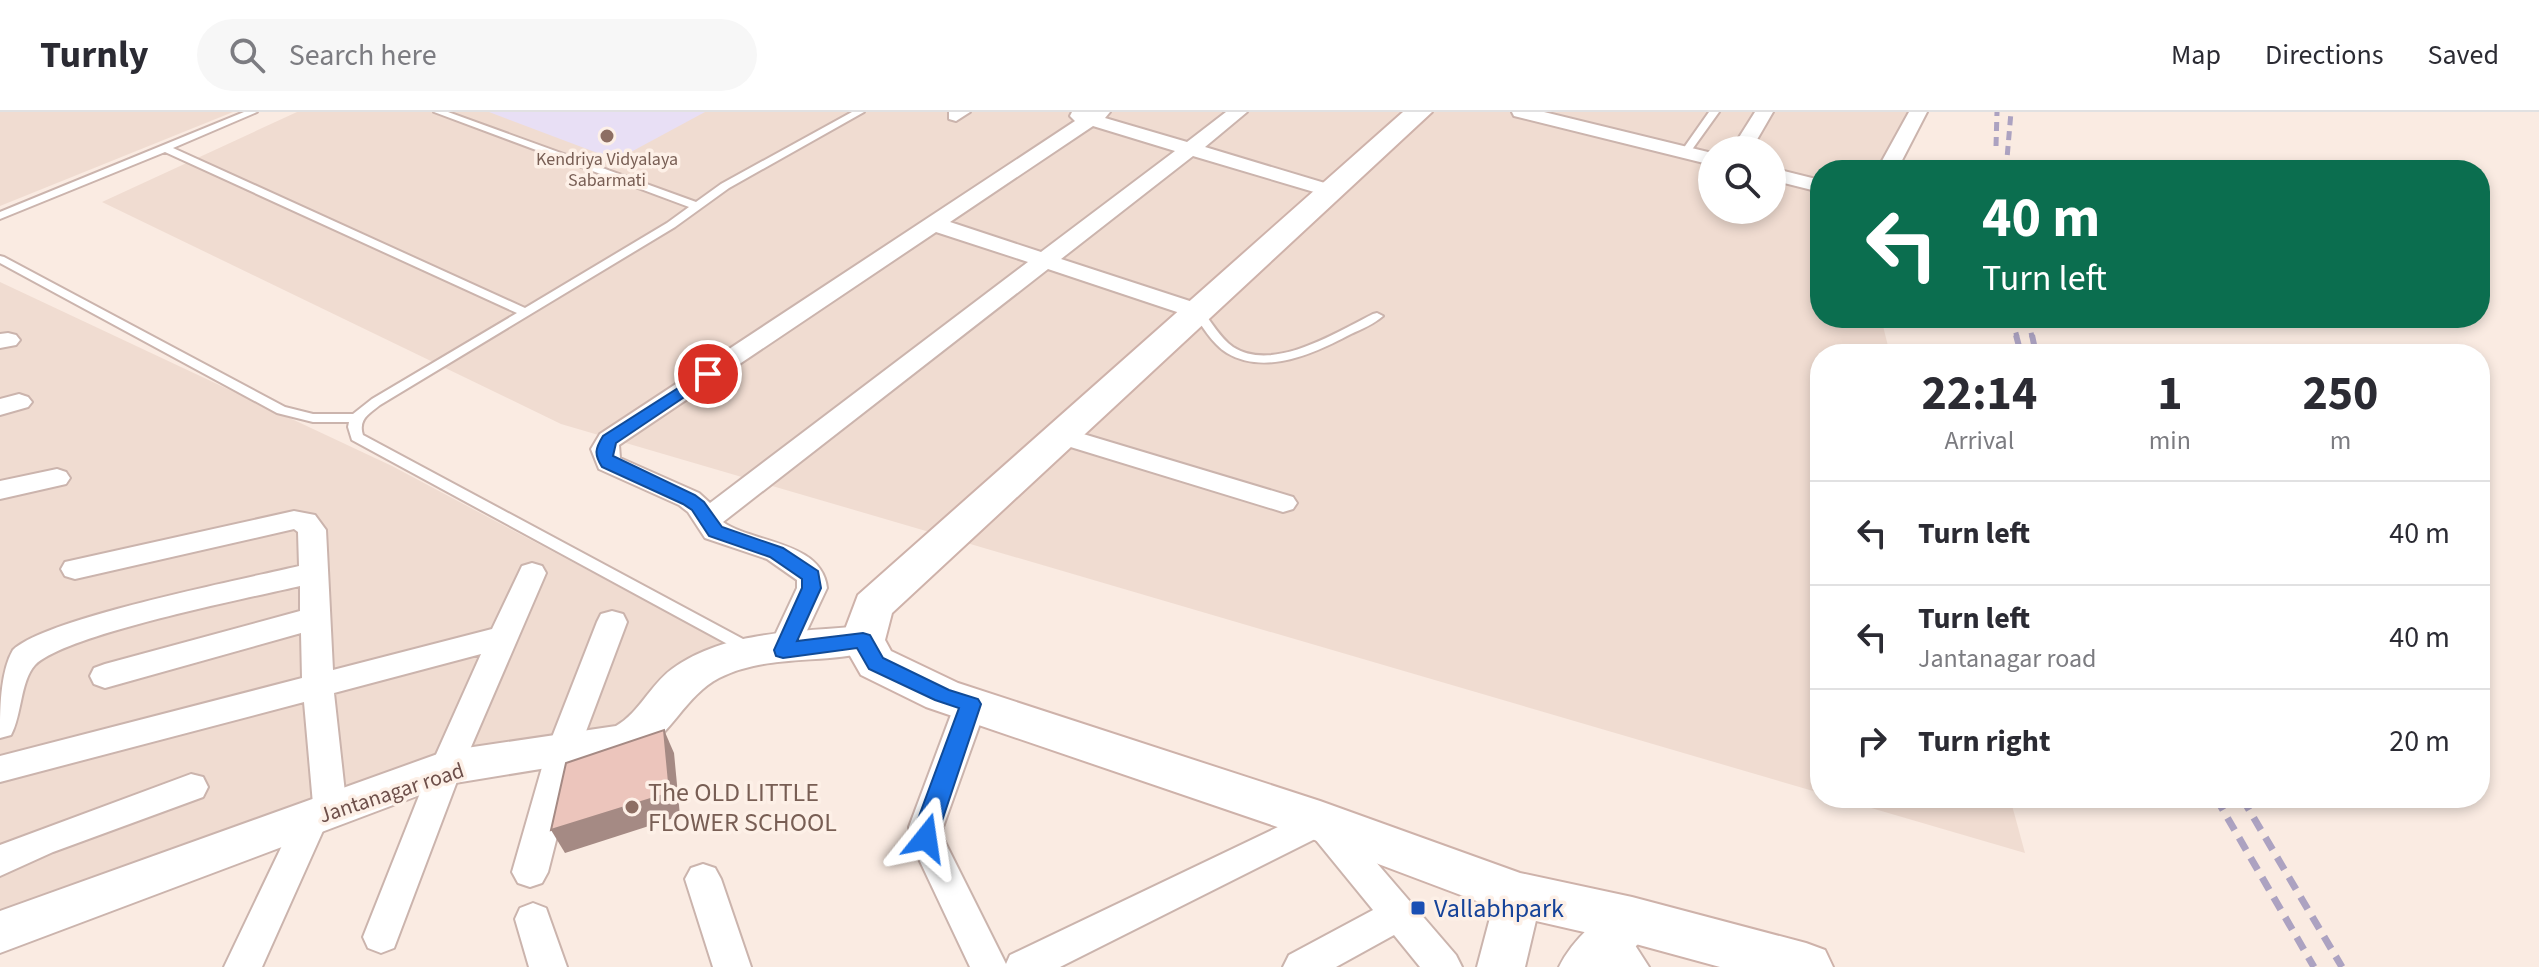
<!DOCTYPE html>
<style>
body{margin:0;font-family:"Source Sans 3",sans-serif;background:#f7f7f7;color:#2b2b33;height:100vh;display:flex;flex-direction:column;font-size:30px;white-space:nowrap}
*{box-sizing:border-box;margin:0}
p{font-size:26px;color:#7c7c81}
.icon{flex:none;width:44px;height:44px;fill:none;stroke:currentColor;stroke-width:2;stroke-linecap:round;stroke-linejoin:round}
.map{position:relative;flex:1;overflow:hidden}
.details{position:absolute;left:1810px;top:232px;width:680px;height:464px;display:flex;flex-direction:column;background:#fff;border-radius:32px;box-shadow:0 4px 12px #0003}
.details>*{flex:none}
.hud{position:absolute;left:1810px;top:48px;width:680px;height:168px;border-radius:32px;box-shadow:0 4px 12px #0003;background:#0b6e4f;color:#fff;overflow:hidden}
.tools{position:absolute;left:1698px;top:24px;display:grid;gap:16px}
.tools a{display:grid;place-items:center;width:88px;height:88px;border-radius:50%;background:#fff;box-shadow:0 4px 12px #0003;font-size:40px}
.pin{position:absolute;display:grid;place-items:center;width:68px;height:68px;color:#fff;margin:-34px;border:4px solid #fff;border-radius:50%;box-shadow:0 2px 8px #0007}
.me{position:absolute;width:88px;margin:-44px;rotate:15deg;stroke-linejoin:round;filter:drop-shadow(0 0 6px #0008)}
.turn{display:flex;align-items:center;gap:28px;height:168px;padding:0 40px;font-size:36px}
.turn .icon{width:104px;height:104px;stroke-width:2.5}
.turn b{display:block;font-size:56px;line-height:68px}
.eta{display:flex;justify-content:space-evenly;align-items:center;height:136px;text-align:center}
.eta b{font-size:48px;font-weight:700;line-height:56px}
ul{padding:0;list-style:none}
li{display:flex;align-items:center;gap:24px;height:104px;padding:0 40px;border-top:2px solid #e1e1e2}
li div{flex:1}
li b{display:block;font-size:30px}
li em{font-style:normal}
header{display:flex;align-items:center;gap:48px;box-sizing:border-box;height:112px;padding:0 40px;background:#fff;border-bottom:2px solid #e1e1e2}
header strong{font-size:38px}
nav{display:flex;gap:44px;margin-inline-start:auto;font-size:28px}
.search{width:560px;height:72px;background:#f7f7f7;display:flex;align-items:center;gap:20px;box-sizing:border-box;padding:0 28px;border-radius:44px;color:#7c7c81;font-size:30px}
.map>svg:first-child{display:block}
</style>
<header>
<strong>Turnly</strong>
<div class="search"><svg class="icon" aria-label="search" viewBox="0 0 24 24"><circle cx="10" cy="10" r="6"/><path d="M15 15l6 6"/></svg>Search here</div>
<nav><a>Map</a><a>Directions</a><a>Saved</a></nav>
</header>
<div class="map">
<svg width="2539" height="855" viewBox="0 0 2539 855">
<rect width="100%" height="100%" fill="#faebe2"/>
<path fill="#f0dcd1" fill-rule="evenodd" d="M0,0h233l-233,94z
M297,0h1623l-31,58h-69v148h61l9,36h-70v439l-1259,-369 -459,-222zM1712,38h60v60h-60z
M0,170l392,184 348,185 -98,72 -209,42 -433,151z
M1837,686h173l15,55z"/>
<path fill="#e8dff5" d="M489,0h216l-89,48z"/>
<g fill="none" stroke-linecap="round" stroke-linejoin="round">
<g stroke="#cbb4ad" stroke-width="4">
<path id="service" d="M244,0h13l-84,36 352,160 142,-85 22,-16 -255,-95h14l248,90 25,-18 131,-72h12l-135,76 -54,39 -295,178c-11,9 -22,14 -17,30l393,211 3,4 -3,4h-10l-394,-214 -4,-13 1,-5h-36l-36,-9 -277,-150v-7l4,1 281,150 28,7h40l19,-15 145,-86 -352,-161 -165,67v-7z
M1709,0h10l-28,39h-6l-2,-2z
M1197,196l4,1c10,12 19,29 32,38 40,26 104,-15 140,-33l4,-1 6,3c-9,8 -21,13 -32,18 -36,19 -85,42 -124,19 -15,-9 -25,-28 -36,-42z"/>
</g>
<g stroke="#cbb4ad" stroke-width="4">
<path id="minor" d="M949,0h21l-14,9 -7,-2z
M1072,0h38l-5,6 82,24 39,-30h21l-42,35 133,40 3,4 -10,6 -138,-41 -132,103 144,47 4,5 -4,5h-16l-141,-47 -325,253c29,21 99,19 104,66l-33,70 -11,3 -11,-3 -4,-8 29,-62v-8l-30,-21 -62,-21 -17,-26 -9,-7 -80,-36 -8,-20 9,-15 475,-313 -5,-5zM1093,14l82,25 -134,101 -91,-30zM936,120l92,30 -318,241 -11,-10 -79,-35 -1,-13z
M1512,0h32l168,41v12l-198,-49z
M1755,0h18l-22,38h-20z
M1909,0h18l-30,58h-20z
M1772,56l48,12v12l-48,-12z
M8,221l8,2 4,5 -4,5 -16,3v-14z
M19,282l9,3 4,5 -4,5 -28,8v-16z
M1060,315l233,70 4,6 -4,6 -10,3 -232,-71 -4,-6 4,-6z
M57,357l9,3 4,6 -4,6 -66,15v-18z
M294,399l21,4 11,15 7,140 159,-41 30,-63 10,-3 10,3 4,7 -84,195 -68,180 -13,5 -13,-5 -5,-11 67,-169 51,-114 -147,39 13,118 -5,10 -16,3 -64,143h-38l76,-159 13,-4 -9,-102 -304,80v-26l302,-78 -1,-45 -196,55 -11,-4 -4,-8 4,-8 11,-4 195,-53v-25c-51,12 -234,48 -265,79 -15,17 -13,50 -24,70l-11,3c0,-27 0,-66 13,-88 32,-32 232,-71 286,-84l-1,-34 -4,-3 -219,50 -10,-3 -4,-7 4,-7z
M612,499l11,3 4,8 -48,128 -31,122 -6,11 -12,4 -12,-4 -6,-11 35,-122 50,-128 4,-8z
M971,580l11,3 5,9 -44,123v11l63,126 4,-9 310,-148 12,4 124,144 6,12h-42l-26,-32 -58,32h-53l6,-12 84,-45 -58,-71 -255,128h-90l-61,-129v-11l46,-123 5,-9z
M191,662l12,3 5,10 -5,10 -150,55 -53,24v-31z
M703,752l12,4 6,11 30,88h-38l-28,-88 6,-11z
M533,791l13,5 21,59h-38l-14,-48 5,-11z
M1611,811l13,5 25,39h-40l-16,-28 5,-11z"/>
</g>
<g stroke="#cbb4ad" stroke-width="4">
<path id="tertiary" d="M863,514l14,4 5,10 -5,10c-51,15 -109,3 -158,28 -34,18 -47,56 -80,75l-190,31 -449,169v-42l446,-160 170,-25c24,-14 34,-41 56,-57 53,-39 129,-37 191,-43z
M1519,763l16,6 7,14 -17,72h-48l19,-72 7,-14z
M1632,788l16,6 7,14 -7,14 -33,33h-56c13,-27 45,-57 73,-67z"/>
</g>
<g stroke="#ceb2aa" stroke-width="4">
<path id="secondary" d="M1403,0h29l-540,501 -7,27 6,11 67,32 362,118 200,72 112,24 174,46 19,7 8,17h-113l-88,-24 -113,-26 -215,-81 -378,-129 -65,-32 -20,-35 17,-45z"/>
</g>
<use href="#service" fill="#fff" fill-rule="evenodd"/>
<use href="#minor" fill="#fff" fill-rule="evenodd"/>
<use href="#tertiary" fill="#fff" fill-rule="evenodd"/>
<use href="#secondary" fill="#fff" fill-rule="evenodd"/>
<path stroke="#aca2c1" stroke-width="5" stroke-dasharray="9 6" stroke-linecap="butt" d="M1996,34l1,-34
M2006,58l5,-58
M2012,206l5,19
M2028,206l4,19"/>
<path stroke="#aca2c1" stroke-width="6" stroke-dasharray="11 8" stroke-linecap="butt" d="M2016,223l5,19
M2032,223l4,19"/>
<path stroke="#aca2c1" stroke-width="7" stroke-dasharray="14 9" stroke-linecap="butt" d="M2216,686l98,169
M2242,686l100,169"/>
</g>
<path fill="#a58a84" d="M664,618l10,23 6,63 -115,37 -14,-23z"/>
<path fill="#ecc5bc" stroke="#a58a84" stroke-width="2" d="M664,618l6,63 -119,37 15,-67z"/>
<path fill="#1a73e8" stroke="#114b97" stroke-width="2" d="M708,257l8,5 -2,3 -98,66 -3,13 82,39 9,7 18,25 61,21 35,23 3,17 -24,53 66,-8 7,2 13,23 66,32 29,9 3,5 -47,141 -8,2 -8,-2 -3,-18 44,-119 -24,-8 -66,-31 -12,-21 -74,10 -7,-2 -2,-6 28,-62v-9l-32,-22 -61,-21 -17,-26 -9,-6 -81,-37c-8,-13 -7,-18 1,-31z"/>
<g fill="#8d6e63" stroke="#fdf0e7" stroke-width="3">
<circle cx="607" cy="24" r="8"/>
<circle cx="632" cy="695" r="8"/>
</g>
<rect fill="#1a4fb4" stroke="#fdf0e7" stroke-width="3" x="1410" y="788" width="16" height="16" rx="4"/>
<g text-anchor="middle" stroke-width="7" stroke-linejoin="round" paint-order="stroke">
<g font-size="18" fill="#785e54" stroke="#fdf0e7">
<text x="607" y="53">Kendriya Vidyalaya<tspan x="607" dy="21">Sabarmati</tspan></text>
</g>
<g font-size="22" fill="#6e504b" stroke="#fdf0e7">
<text transform="translate(391 680) rotate(-18)" y="8">Jantanagar road</text>
</g>
<g font-size="26" fill="#785e54" stroke="#fdf0e7" text-anchor="start">
<text x="648" y="689">The OLD LITTLE<tspan x="648" dy="30">FLOWER SCHOOL</tspan></text>
</g>
<g font-size="26" fill="#164399" stroke="#fdf0e7" text-anchor="start">
<text x="1434" y="805">Vallabhpark</text>
</g>
</g>
</svg>
<div class="tools">
<a><svg class="icon" aria-label="search" viewBox="0 0 24 24"><circle cx="10" cy="10" r="6"/><path d="M15 15l6 6"/></svg></a>
</div>
<div class="pin" style="left:708px;top:262px;background:#d93025"><svg class="icon" aria-label="arrive" viewBox="0 0 24 24"><path d="M6 21V4h12l-3 4 3 4H6"/></svg></div>
<svg class="me" style="left:926px;top:726px" viewBox="-20 -20 40 40"><path d="M0-17L14 15 0 8-14 15z" fill="#1a73e8" stroke="#fff" stroke-width="4"/></svg>
<div class="hud">
<div class="turn"><svg class="icon" aria-label="left" viewBox="0 0 24 24"><path d="M17 20v-9H6M10 6l-5 5 5 5"/></svg><div><b>40 m</b>Turn left</div></div>
</div>
<section class="details">
<div class="eta">
<div><b>22:14</b><p>Arrival</p></div>
<div><b>1</b><p>min</p></div>
<div><b>250</b><p>m</p></div>
</div>
<ul>
<li><svg class="icon" aria-label="left" viewBox="0 0 24 24"><path d="M17 20v-9H6M10 6l-5 5 5 5"/></svg><div><b>Turn left</b></div><em>40 m</em></li>
<li><svg class="icon" aria-label="left" viewBox="0 0 24 24"><path d="M17 20v-9H6M10 6l-5 5 5 5"/></svg><div><b>Turn left</b><p>Jantanagar road</p></div><em>40 m</em></li>
<li><svg class="icon" aria-label="right" viewBox="0 0 24 24"><path d="M7 20v-9h11M14 6l5 5-5 5"/></svg><div><b>Turn right</b></div><em>20 m</em></li>
</ul>
</section>
</div>
